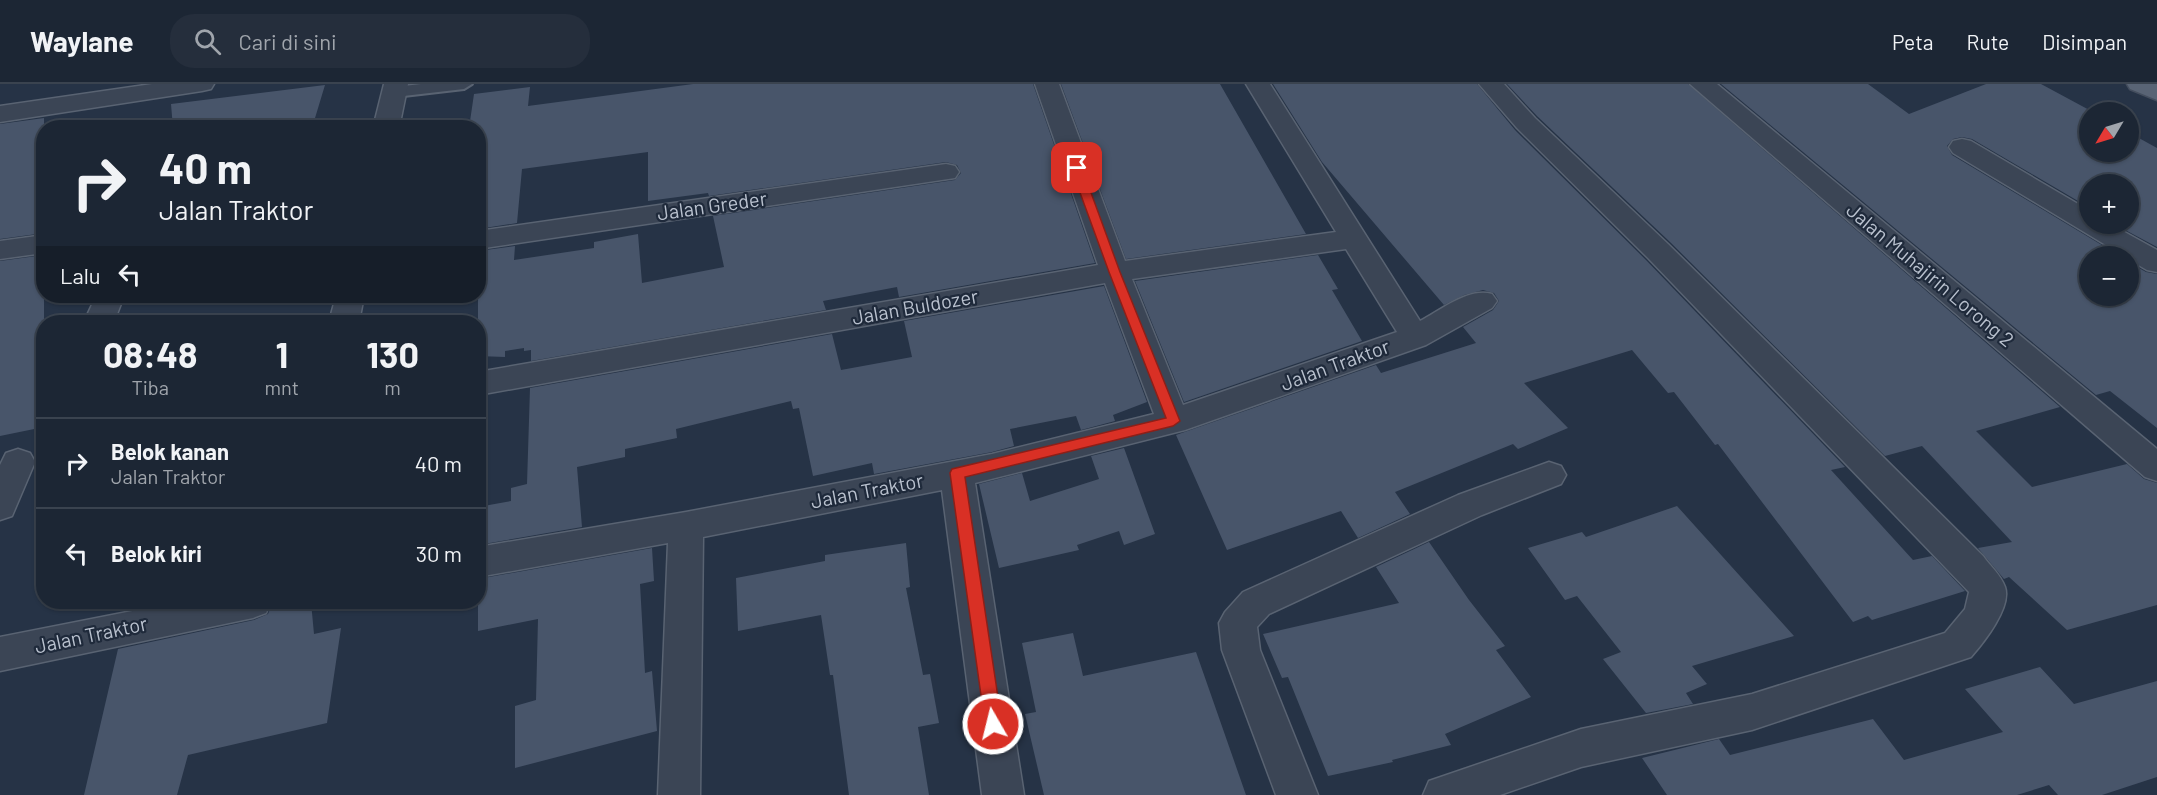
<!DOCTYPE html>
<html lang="id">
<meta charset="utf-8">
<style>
body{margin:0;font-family:Barlow,sans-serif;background:#252e3c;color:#f1f3f6;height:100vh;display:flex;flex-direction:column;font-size:22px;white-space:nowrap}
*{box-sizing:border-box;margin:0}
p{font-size:20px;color:#a0a5ac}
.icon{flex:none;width:33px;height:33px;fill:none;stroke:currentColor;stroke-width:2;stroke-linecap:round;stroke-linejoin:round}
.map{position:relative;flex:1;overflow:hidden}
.details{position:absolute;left:36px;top:231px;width:450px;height:294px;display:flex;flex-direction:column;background:#1c2634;border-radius:24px;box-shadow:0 2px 4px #0004,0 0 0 2px #3a434f}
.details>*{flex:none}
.hud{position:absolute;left:36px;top:36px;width:450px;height:183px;border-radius:24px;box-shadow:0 2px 4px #0004,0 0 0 2px #3a434f;background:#1c2634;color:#f1f3f6;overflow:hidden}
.needle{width:39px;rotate:232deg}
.tools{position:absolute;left:2079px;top:18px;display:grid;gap:12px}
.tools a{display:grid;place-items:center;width:60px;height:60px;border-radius:50%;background:#1c2634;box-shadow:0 2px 4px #0004,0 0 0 2px #3a434f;font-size:30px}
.pin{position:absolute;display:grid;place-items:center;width:51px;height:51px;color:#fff;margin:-26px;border-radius:12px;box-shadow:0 3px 9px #0006}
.me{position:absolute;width:66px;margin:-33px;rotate:352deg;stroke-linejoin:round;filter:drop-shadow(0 0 4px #0008)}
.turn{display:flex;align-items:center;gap:21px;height:126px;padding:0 24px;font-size:27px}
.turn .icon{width:78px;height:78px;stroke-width:2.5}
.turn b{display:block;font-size:42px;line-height:51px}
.then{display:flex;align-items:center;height:57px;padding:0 24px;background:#0003;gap:12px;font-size:22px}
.eta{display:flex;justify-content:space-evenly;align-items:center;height:102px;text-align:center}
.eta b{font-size:36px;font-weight:700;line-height:42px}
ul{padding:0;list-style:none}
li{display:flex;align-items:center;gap:18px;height:90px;padding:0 24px;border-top:2px solid #3a434f}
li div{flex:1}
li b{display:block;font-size:22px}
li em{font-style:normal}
header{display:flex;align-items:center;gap:36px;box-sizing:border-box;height:84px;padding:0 30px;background:#1c2634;border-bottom:2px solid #3a434f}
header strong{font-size:28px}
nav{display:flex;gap:33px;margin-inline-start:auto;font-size:21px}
.search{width:420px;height:54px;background:#252e3c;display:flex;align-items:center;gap:15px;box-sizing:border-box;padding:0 21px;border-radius:24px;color:#a0a5ac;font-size:22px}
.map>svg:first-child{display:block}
</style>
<header>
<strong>Waylane</strong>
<div class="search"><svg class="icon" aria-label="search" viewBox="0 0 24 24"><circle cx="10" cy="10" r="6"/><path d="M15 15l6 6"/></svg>Cari di sini</div>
<nav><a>Peta</a><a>Rute</a><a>Disimpan</a></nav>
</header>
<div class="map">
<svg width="2157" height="711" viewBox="0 0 2157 711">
<rect width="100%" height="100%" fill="#263346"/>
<path fill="#48556a" d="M693,0h340l62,179 -196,34 -2,-10 -74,14 3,9 -295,51v-11l-7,1v-3l-19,3v6l-27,-1v-105l37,-5 -1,14 80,-12v-6l44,-8 4,49 82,-16 -11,-51 242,-36 6,-7 -4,-8 -11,-3 -237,34 -1,-3 -60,8v-49l-126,17 -5,54 -39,6v-101h-9l5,-34 56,-7 -2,19z
M1061,0h159l86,150 -180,25z
M1273,0h204l38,46 131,130 199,207 -14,3 82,90 19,-4 33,35 -93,29 -4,-4 -15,6 -135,-178 -3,1 -41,-53 -6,1 -36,-43 -108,33 44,45 -50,21 -5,-5 -118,48 15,22 -52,24 -17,-27 -114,39 -51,-115 200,-70 5,8 95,-30 -13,-16 30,-17 6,-9 -5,-8 -11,-3 -19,5 -20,10 -122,-143z
M1507,0h181l372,323 -84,24 56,56 95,-23 17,15 13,4v122l-90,25 -58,-53 -5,2 -26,-31 34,-6 -90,-96 -37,10 -215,-214 -133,-126z
M1721,0h147l41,30 77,-30h55l52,28h-3v40h38v-20l29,16v99l-43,-23h14v-40h-38v24l-118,-69 -10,-2 -9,2 -6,7 5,9 168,101h-30v40h38v-34l18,10 11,2v154l-47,-37 -14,4z
M325,1l-13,43h-139l-2,-24z
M44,34v115l-44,6v-115z
M44,171v172l-44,9v-175z
M1318,171l20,34 -6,1 30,51 -178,61 -49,-121z
M1104,202l43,116 -34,13 2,6 -34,9 -5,-14 -66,13 4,17 -22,6 -118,22 -2,-11 -59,13 -14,-68 -6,1 -2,-8 -115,28 1,9 -52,11v8l-48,10 5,60 -104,18v-38l33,-6v-13l16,-4 3,-96 302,-54 9,36 71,-13 -8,-36z
M1124,364l31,86 -31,11 -5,-14 -42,14 2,5 -80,18 -20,-84 43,-11 8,28 69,-22 -8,-23z
M1677,422l117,130 -102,30 15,18 -21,9 7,11 -47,9 -43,-54 18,-7 -44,-56 -12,4 -37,-52 54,-16 4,5z
M1429,458l40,58 36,46 -9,4 35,47 -86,37 6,11 -59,15 1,2 -65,14 -40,-99 -6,1 -19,-44 136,-31 -23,-36z
M906,459l4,44 -4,1 17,87 7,-1 9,49 -21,4 11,68h-80l-16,-120h-3l-9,-60 -83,16 -2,-53 89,-17v-6z
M652,464l2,33 -14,3 5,89 7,-2 5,60 -142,37v-62l21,-6 2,-81 -60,12v-52z
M273,518h38l3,32 27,-6 -14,95 -139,32 -11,40h-93l34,-146 136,-29 14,-6z
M1073,549l10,43 113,-24 50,143h-202l-19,-81 11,-2 -14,-69z
M2040,583l34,37 83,-23v96l-55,18h-44l-9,-10 -32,10h-350l-25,-37 77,-19 11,16 143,-36 31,41 99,-28 -38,-43z"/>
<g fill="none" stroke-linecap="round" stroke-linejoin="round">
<g stroke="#596372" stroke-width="4">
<path id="lane" d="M421,0h51l-8,5 -69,8 -8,-5 8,-5z"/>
</g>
<g stroke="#596372" stroke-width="3">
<path id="street" d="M152,0h62l-3,5 -9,2 -202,31v-16z
M384,0h24l-9,44h-26z
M1035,0h24l66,177 211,-29 -90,-148h24l150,237c21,-11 49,-34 72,-27l5,7 -5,7 -66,37 -241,85 -210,53 49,312h-42l-40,-305 -239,47 -3,258h-42l10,-252 -190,34v-30l208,-35 306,-58 162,-40 -49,-131 -627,112v-23l620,-107zM1346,165l51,83 -214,73 -51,-126z
M1479,0h25l31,34 133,126 315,312c7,10 18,19 22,31 7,20 -21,55 -34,70l-219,73 -171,37 -81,28h-77l6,-14 152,-52 171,-35 193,-61 20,-24 4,-17 -321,-334 -131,-130z
M1690,0h27l440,365v32l-12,-4z
M1962,55l9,2 119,70v13h20l47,26v22l-10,-2 -19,-11v-3h-4l-171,-103 -4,-6 4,-6z
M946,80l9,2 4,6 -4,6 -477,71v-18z
M44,151v18l-44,6v-18z
M96,212h28l-10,26h-30z
M336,212h28l-5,26h-30z
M18,365l12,4 5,9 -23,54 -12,4v-55l6,-12z
M1549,378l12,4 5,9 -5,9 -79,31 -213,99 -12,13 3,23 58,145h-42l-54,-145 -3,-27 6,-11 18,-20 215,-97z
M178,518h93l-5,11 -13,5 -253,53v-34z"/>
</g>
<g stroke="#444e5e" stroke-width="3">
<path id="primary" d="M2127,0h30v16l-27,-11z"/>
</g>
<use href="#lane" fill="#3b4555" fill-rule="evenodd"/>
<use href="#street" fill="#3b4555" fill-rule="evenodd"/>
<use href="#primary" fill="#596475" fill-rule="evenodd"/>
</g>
<path fill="#d93025" stroke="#8d1f18" stroke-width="1.5" d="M1077,80l5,4 38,104 60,149 -7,5 -208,51 37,247 -3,6 -6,2 -6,-2 -2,-6 -35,-251 2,-4 214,-51 -57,-146 -38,-104z"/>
<g text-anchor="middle" stroke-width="4.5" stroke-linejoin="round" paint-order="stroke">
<g font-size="20" fill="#b9c1ce" stroke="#1f2a3b">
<text transform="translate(712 122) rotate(-8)" y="7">Jalan Greder</text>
<text transform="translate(1930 191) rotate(40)" y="7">Jalan Muhajirin Lorong 2</text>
<text transform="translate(915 223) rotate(-10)" y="7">Jalan Buldozer</text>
<text transform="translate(1335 281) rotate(-20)" y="7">Jalan Traktor</text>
<text transform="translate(867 407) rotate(-11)" y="7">Jalan Traktor</text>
<text transform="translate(91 551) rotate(-12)" y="7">Jalan Traktor</text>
</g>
</g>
</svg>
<div class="tools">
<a><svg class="needle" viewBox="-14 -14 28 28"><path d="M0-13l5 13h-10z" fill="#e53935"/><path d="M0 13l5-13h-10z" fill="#a0a5ac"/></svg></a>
<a>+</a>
<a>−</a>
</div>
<div class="pin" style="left:1077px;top:84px;background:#d93025"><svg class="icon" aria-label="arrive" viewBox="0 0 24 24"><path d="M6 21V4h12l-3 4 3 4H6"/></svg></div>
<svg class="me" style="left:993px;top:640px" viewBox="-20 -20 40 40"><circle r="17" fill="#d93025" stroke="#fff" stroke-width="3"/><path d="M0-11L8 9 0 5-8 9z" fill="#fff"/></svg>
<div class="hud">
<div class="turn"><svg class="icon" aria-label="right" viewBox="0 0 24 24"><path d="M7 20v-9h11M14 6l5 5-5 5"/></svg><div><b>40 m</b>Jalan Traktor</div></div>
<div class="then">Lalu<svg class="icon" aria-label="left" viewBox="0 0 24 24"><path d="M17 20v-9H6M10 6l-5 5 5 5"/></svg></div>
</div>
<section class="details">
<div class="eta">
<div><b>08:48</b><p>Tiba</p></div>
<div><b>1</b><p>mnt</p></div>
<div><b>130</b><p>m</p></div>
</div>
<ul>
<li><svg class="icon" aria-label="right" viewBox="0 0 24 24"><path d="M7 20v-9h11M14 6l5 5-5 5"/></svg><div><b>Belok kanan</b><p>Jalan Traktor</p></div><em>40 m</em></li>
<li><svg class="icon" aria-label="left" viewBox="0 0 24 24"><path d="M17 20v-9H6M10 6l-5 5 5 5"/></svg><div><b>Belok kiri</b></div><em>30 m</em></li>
</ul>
</section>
</div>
